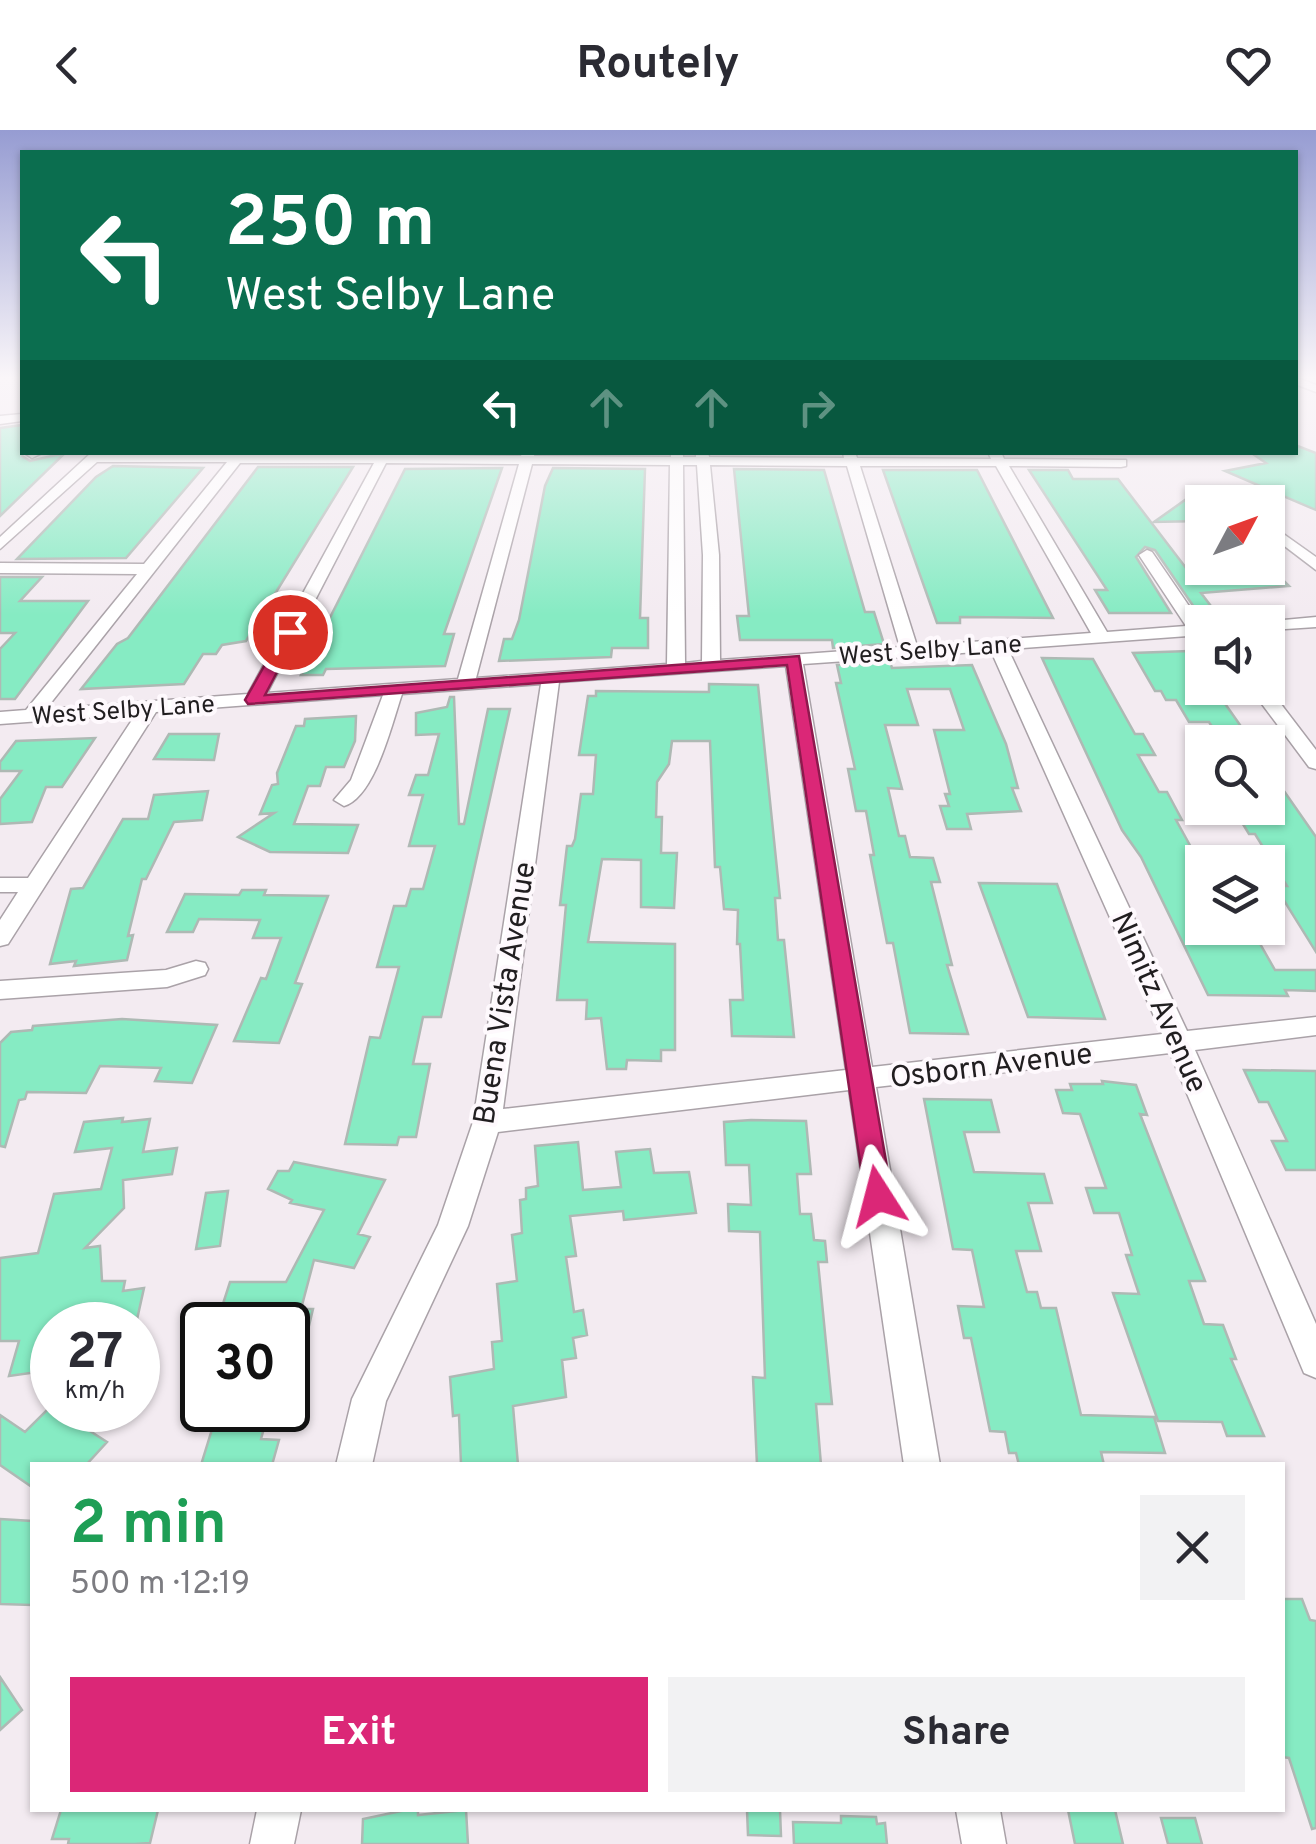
<!DOCTYPE html>
<meta charset="utf-8">
<style>
body{margin:0;font-family:Overpass,sans-serif;background:#f2f2f3;color:#2b2b33;height:100vh;display:flex;flex-direction:column;font-size:38px;white-space:nowrap}
*{box-sizing:border-box;margin:0}
p{font-size:32px;color:#7c7c81}
.icon{flex:none;width:55px;height:55px;fill:none;stroke:currentColor;stroke-width:2;stroke-linecap:round;stroke-linejoin:round}
.map{position:relative;flex:1;overflow:hidden}
.side{position:absolute;left:30px;top:1332px;width:1255px;height:350px;display:flex;flex-direction:column;background:#fff;border-radius:0px;box-shadow:0 2px 8px #0004}
.side>*{flex:none}
.top-card{position:absolute;left:20px;top:20px;width:1278px;height:305px;border-radius:0px;box-shadow:0 2px 8px #0004;background:#0b6e4f;color:#fff;overflow:hidden}
.needle{width:65px;rotate:49deg}
.tools{position:absolute;left:1185px;top:355px;display:grid;gap:20px}
.tools a{display:grid;place-items:center;width:100px;height:100px;border-radius:0px;background:#fff;box-shadow:0 2px 8px #0004;font-size:50px}
.speed{position:absolute;left:30px;top:1172px;display:flex;gap:20px;font-size:50px;font-weight:700;text-align:center}
.speed>*{display:grid;place-content:center;width:130px;height:130px;border-radius:50%;background:#fff;box-shadow:0 2px 8px #0004;line-height:1}
.speed small{font-size:25px;font-weight:400}
.speed .limit{border:5px solid #111;border-radius:15px;background:#fff;color:#111}
.pin{position:absolute;display:grid;place-items:center;width:85px;height:85px;color:#fff;margin:-42px;border:5px solid #fff;border-radius:50%;box-shadow:0 2px 10px #0007}
.me{position:absolute;width:110px;margin:-55px;rotate:351deg;stroke-linejoin:round;filter:drop-shadow(0 0 8px #0008)}
.turn{display:flex;align-items:center;gap:35px;height:210px;padding:0 40px;font-size:45px}
.turn .icon{width:130px;height:130px;stroke-width:2.5}
.turn b{display:block;font-size:70px;line-height:85px}
.lanes{display:flex;align-items:center;height:95px;padding:0 40px;background:#0003;justify-content:center;gap:50px;direction:ltr}
.lanes .off{opacity:.35}
.round{display:grid;place-items:center;flex:none;width:105px;height:105px;border-radius:0px;background:#f2f2f3}
.head{display:flex;align-items:center;justify-content:space-between;height:170px;padding:0 40px}
h1{font-size:60px;font-weight:700;line-height:75px;color:#1e9e55}
.primary-button{display:flex;gap:20px;margin-top:auto;padding:20px 40px}
.primary-button a{flex:1;height:115px;border-radius:0px;background:#db2777;color:#fff;font-size:40px;font-weight:700;line-height:115px;text-align:center}
.primary-button a+a{background:#f2f2f3;color:#2b2b33}
header{display:flex;justify-content:space-between;align-items:center;height:130px;padding:0 40px;background:#fff;font-size:45px;font-weight:700}
.map>svg:first-child{display:block}
</style>
<header><svg class="icon" aria-label="back" viewBox="0 0 24 24"><path d="M15 5l-7 7 7 7"/></svg>Routely<svg class="icon" aria-label="heart" viewBox="0 0 24 24"><path d="M12 20l-8-8c-3-5 5-10 8-4 3-6 11-1 8 4z"/></svg></header>
<div class="map">
<svg width="1316" height="1714" viewBox="0 0 1316 1714">
<rect width="100%" height="100%" fill="#f3ebf1"/>
<path fill="#86ebc3" stroke="#aeb9b4" stroke-width="2.5" d="M22,295v31l8,5 35,-8 -65,63v-88z
M1295,315l21,8v57l-91,-39 41,-8 -16,-11h45z
M113,336l90,2 -77,90 -109,1 79,-82z
M258,337h95l-107,174 -24,4 -6,9h-13l-19,30 -103,5 36,-45 11,-6z
M502,338l-58,166h10l-9,32 -119,3 -3,6h-22l104,-206z
M553,338l92,1 -5,149h8v30h-36l-1,9 -112,4 5,-22h8l7,-19 26,-134z
M734,339l90,1 41,142h9l10,32 -51,4 -1,-8h-92l-3,-24h12z
M883,340h94l76,148 -93,-1v6h-23z
M1029,340h39l5,9h45l68,89h85l18,18 -88,7 13,17h-18l-41,-60 -10,-3 -9,10 35,56h-62l-14,-23h12z
M1185,370l17,21 -48,1z
M0,447h42l-22,24h68l-73,98h-15v-50l15,-16h-15z
M1189,521l13,21v16h12l38,54h-30l-13,-20h-20l-13,-22h-10l-5,-9h-6l-22,-38z
M1042,528l51,1 42,75h8l12,21h-17l21,37h8l15,28h-6l21,38 5,1v69h49l24,42h41v21l-31,-1 3,6 -80,-1 -67,-138 -19,-27z
M890,532l2,6 80,-3 34,79 12,44h-6l9,23 -54,3 4,15h-24l-7,-23h9l-4,-12h5l-16,-64h30l-14,-41h-43l11,36h-33l17,64 -14,-1 11,48h6l5,21 23,1 7,24h-9l21,83h-5l21,69 -58,-1 -17,-90h-6l-17,-88h4l-8,-44h-10l-8,-42h7l-19,-86h5l-4,-18z
M709,554l49,1 22,213h-5l3,42h6l10,97 -62,-1 -2,-36h13l-3,-56h-3l1,-34 -14,-1 -4,-42h-5l-5,-126h-38l-3,23 -12,18 -1,35h6l-1,36h16l-3,55 -33,-1v-47l-39,-1 -14,83 87,2v106h-14v11l-34,-1 -1,9h-19l-6,-51 -15,1 1,-19h-30l9,-95h-6l7,-59h5l3,-7 6,-45h12l3,-39h-17l9,-59h8v-5l113,1z
M450,567h4l5,127h5l24,-115h22l-69,308h-18l-10,47h17l-14,73h-17l-2,8 -52,-1 25,-107 10,1 19,-71h-22l17,-61h12l5,-17h12l12,-43h-26l14,-51h-14l7,-20h12l11,-41 -23,1v-22l31,-6z
M356,586l-1,25 -11,26h-18l-6,19h-12l-14,38 64,1 -10,28 -78,-1 -32,-15 36,-24 -14,1 12,-29 6,-1 -1,-11 19,-47h8l1,-7z
M169,604h50l-5,26 -60,-1z
M95,608l-33,49h-16l-14,35 -32,2v-25l21,-28h-21v-9l16,-21z
M1268,638l48,69v115l-41,-66h12l-32,-52h-6l-16,-26h35z
M208,661l-6,29 -28,2 -28,57h-4l-14,57 5,-1 -6,25 -53,6 2,-5 -26,3 21,-75 12,-1 40,-69h25l6,-24z
M979,753l78,1 48,135 -77,-2z
M242,760h24l-2,5 64,1 -33,87 7,1 -23,59 -45,-2 27,-63 5,1 15,-41h-28l7,-18 -61,-1 -6,13h-26l18,-38 54,1z
M122,889l95,6 -25,58 -37,-2 6,-13 -61,-2 -14,27 -59,-1 -2,7 -6,1 -14,47 -5,-1v-103l11,-11 21,-2 1,-4z
M1244,940l72,1v99h-30l-14,-29h15l-19,-39h-9z
M1102,951l34,4 11,30 -7,-1 65,167h-16l15,43 19,1 13,34h-5l33,77h-37l-5,-14 -64,-1 -45,-128 26,1 -13,-39h6l-13,-42h-25l-8,-25h20l-26,-74 -17,-1 -7,-23h16l-2,-6h33z
M924,969l67,1 8,32h-35l10,40 70,2 8,29h-24l13,48h-25l11,41h10l4,16h15l25,107 73,2 11,36 -64,-1 3,13h-85l-3,-12h-7l-4,-21 -15,-1 -19,-93h-7l-6,-32 26,1 -12,-57 -19,-1z
M123,988l-1,4 28,-3 -7,33 34,-4 -5,26 -49,6 1,28 -39,40 15,-2 2,35h23l-2,10 21,-3 -8,36 -84,1v45l-43,6 10,-35h-19v-83l38,-5 16,-59 47,-5 11,-41 -37,4 9,-30z
M751,990l55,1 5,53h-14l3,40h11l3,26 11,1 2,21h-9l14,142h-16l5,61h-64l-4,-88 12,1 -5,-146 -31,-1 -1,-27 23,1 -2,-40h-23l-2,-43z
M578,1012l5,48 38,-3 -5,-35 34,-3 4,24 35,-1 7,41 -72,7 -1,-9 -53,5 6,40 -10,1 8,55 9,-2 4,25 -14,3 3,20 -14,2 4,37 -53,9 5,59h-57l-2,-50 -6,1 -3,-39 44,-8 -2,-27 10,-1 -5,-57 20,-3 -5,-46 10,-2 -2,-33 6,-1v-11l12,-2 -3,-40z
M294,1032l91,18 -27,54 12,3 -16,31 -40,-8 -13,49h12l-18,75 -7,-1v-58h-45l4,-11 -27,-1 10,-31h56l38,-72 -34,-7 2,-3 -24,-11 10,-18h11z
M228,1061l-8,55 -24,3 10,-56z
M51,1276l56,36 -21,23h-54v22l-32,-22v-50l25,17z
M218,1280h51l-8,29 18,1 -7,25h-71z
M0,1389l32,2v84l-32,-1z
M1282,1469h20l8,21 6,1v207l-4,1 -23,-71 -7,-1z
M0,1547l22,33 -22,20z
M61,1680h97l-8,33 -15,1h-67l1,-5h-17z
M406,1680h12v5l48,-5 2,34h-106l1,-25z
M747,1680h33l1,26 -33,-1z
M1068,1680h47l8,34h-48z
M841,1686l35,1 1,7 8,-1 2,21h-93l-1,-22 48,1z
M1161,1688h34l7,26h-34z"/>
<g fill="none" stroke-linecap="round" stroke-linejoin="round">
<g stroke="#aaa2a8" stroke-width="3">
<path id="minor" d="M1295,247l21,8v7l-21,-8z
M22,284v7l-22,3v-8z
M44,322l-12,6 -6,-4 1,-2z
M92,322l429,4 2,-4h12l-1,4 137,1v-5h12v5h13v-5h12l1,5 135,1 -1,-6h12l2,6 134,1 -3,-7h13l3,7 122,1v6l-5,1 -112,-1 98,166 79,-6 -47,-71 8,-5 5,2 50,73v10l-194,14 179,382 129,-14v18l-121,15 121,274v54l-12,-5 -134,-320 -294,34 64,378h-36l-55,-375 -351,42 -30,94 -82,175 -14,64h-36l16,-66 86,-174 35,-103 68,-438 -139,10c-10,29 -27,103 -58,112l-10,-6 17,-20 32,-85 -227,17 -148,232 -8,2v-26l18,-28h-18v-14h28l108,-164 -136,10v-12l26,-2 111,-136 -137,-1v-10l144,1 83,-102h-130l-97,87v-12zM240,333h134l-126,231 -202,15zM386,333l133,1 -61,215 -191,14zM532,334l138,1 -3,199 -191,14zM683,335h14l6,90 -1,106 -17,2zM710,335l137,1 53,181 -180,13 -1,-105zM860,336h136l95,167 -174,13zM991,521l171,383 -290,33 -69,-403zM786,536l60,404 -343,39 56,-427z
M1275,398l41,29v13l-46,-35 -2,-3z
M1316,487v10l-48,3v-8h-7z
M1268,557l48,63v19l-7,-2 -59,-79z
M196,831l9,2 3,6 -3,6 -38,12 -167,12v-18l166,-11z
M257,1680h44l-7,34h-44z
M956,1680h44l6,34h-44z"/>
</g>
<use href="#minor" fill="#fff" fill-rule="evenodd"/>
</g>
<linearGradient id="sky" x2="0" y2="1"><stop stop-color="#969cd2"/><stop offset="0.51" stop-color="#faf6f9"/><stop offset="1" stop-color="#faf6f9" stop-opacity="0"/></linearGradient>
<rect width="1316" height="485" fill="url(#sky)"/>
<path fill="#db2777" stroke="#8e194d" stroke-width="2.5" d="M285,499l13,3 -33,63 534,-39 93,540 -4,8 -10,3 -9,-3 -4,-8 -78,-531 -539,39 -3,-4z"/>
<g text-anchor="middle" stroke-width="8" stroke-linejoin="round" paint-order="stroke">
<g font-size="25" fill="#211e20" stroke="#fef9fd">
<text transform="translate(930 519) rotate(-4)" y="9">West Selby Lane</text>
<text transform="translate(123 579) rotate(-4)" y="9">West Selby Lane</text>
</g>
<g font-size="30" fill="#211e20" stroke="#fef9fd">
<text transform="translate(504 863) rotate(-81)" y="10">Buena Vista Avenue</text>
<text transform="translate(1160 872) rotate(66)" y="10">Nimitz Avenue</text>
<text transform="translate(991 935) rotate(-7)" y="10">Osborn Avenue</text>
</g>
</g>
</svg>
<div class="tools">
<a><svg class="needle" viewBox="-14 -14 28 28"><path d="M0-13l5 13h-10z" fill="#e53935"/><path d="M0 13l5-13h-10z" fill="#7c7c81"/></svg></a>
<a><svg class="icon" aria-label="sound" viewBox="0 0 24 24"><path d="M4 9h4l5-4v14l-5-4H4zM17 9q2 3 0 6"/></svg></a>
<a><svg class="icon" aria-label="search" viewBox="0 0 24 24"><circle cx="10" cy="10" r="6"/><path d="M15 15l6 6"/></svg></a>
<a><svg class="icon" aria-label="layers" viewBox="0 0 24 24"><path d="M12 4l9 5-9 5-9-5zM3 14l9 5 9-5"/></svg></a>
</div>
<div class="speed"><div>27<small>km/h</small></div><div class="limit">30</div></div>
<div class="pin" style="left:290px;top:502px;background:#d93025"><svg class="icon" aria-label="arrive" viewBox="0 0 24 24"><path d="M6 21V4h12l-3 4 3 4H6"/></svg></div>
<svg class="me" style="left:878px;top:1066px" viewBox="-20 -20 40 40"><path d="M0-17L14 15 0 8-14 15z" fill="#db2777" stroke="#fff" stroke-width="4"/></svg>
<div class="top-card">
<div class="turn"><svg class="icon" aria-label="left" viewBox="0 0 24 24"><path d="M17 20v-9H6M10 6l-5 5 5 5"/></svg><div><b>250 m</b>West Selby Lane</div></div>
<div class="lanes"><svg class="icon" aria-label="left" viewBox="0 0 24 24"><path d="M17 20v-9H6M10 6l-5 5 5 5"/></svg><svg class="icon off" aria-label="ahead" viewBox="0 0 24 24"><path d="M12 20V5M6 11l6-6 6 6"/></svg><svg class="icon off" aria-label="ahead" viewBox="0 0 24 24"><path d="M12 20V5M6 11l6-6 6 6"/></svg><svg class="icon off" aria-label="right" viewBox="0 0 24 24"><path d="M7 20v-9h11M14 6l5 5-5 5"/></svg></div>
</div>
<section class="side">
<div class="head"><div><h1>2 min</h1><p>500 m · 12:19</p></div><a class="round"><svg class="icon" aria-label="close" viewBox="0 0 24 24"><path d="M6 6l12 12M18 6L6 18"/></svg></a></div>
<div class="primary-button"><a>Exit</a><a>Share</a></div>
</section>
</div>
